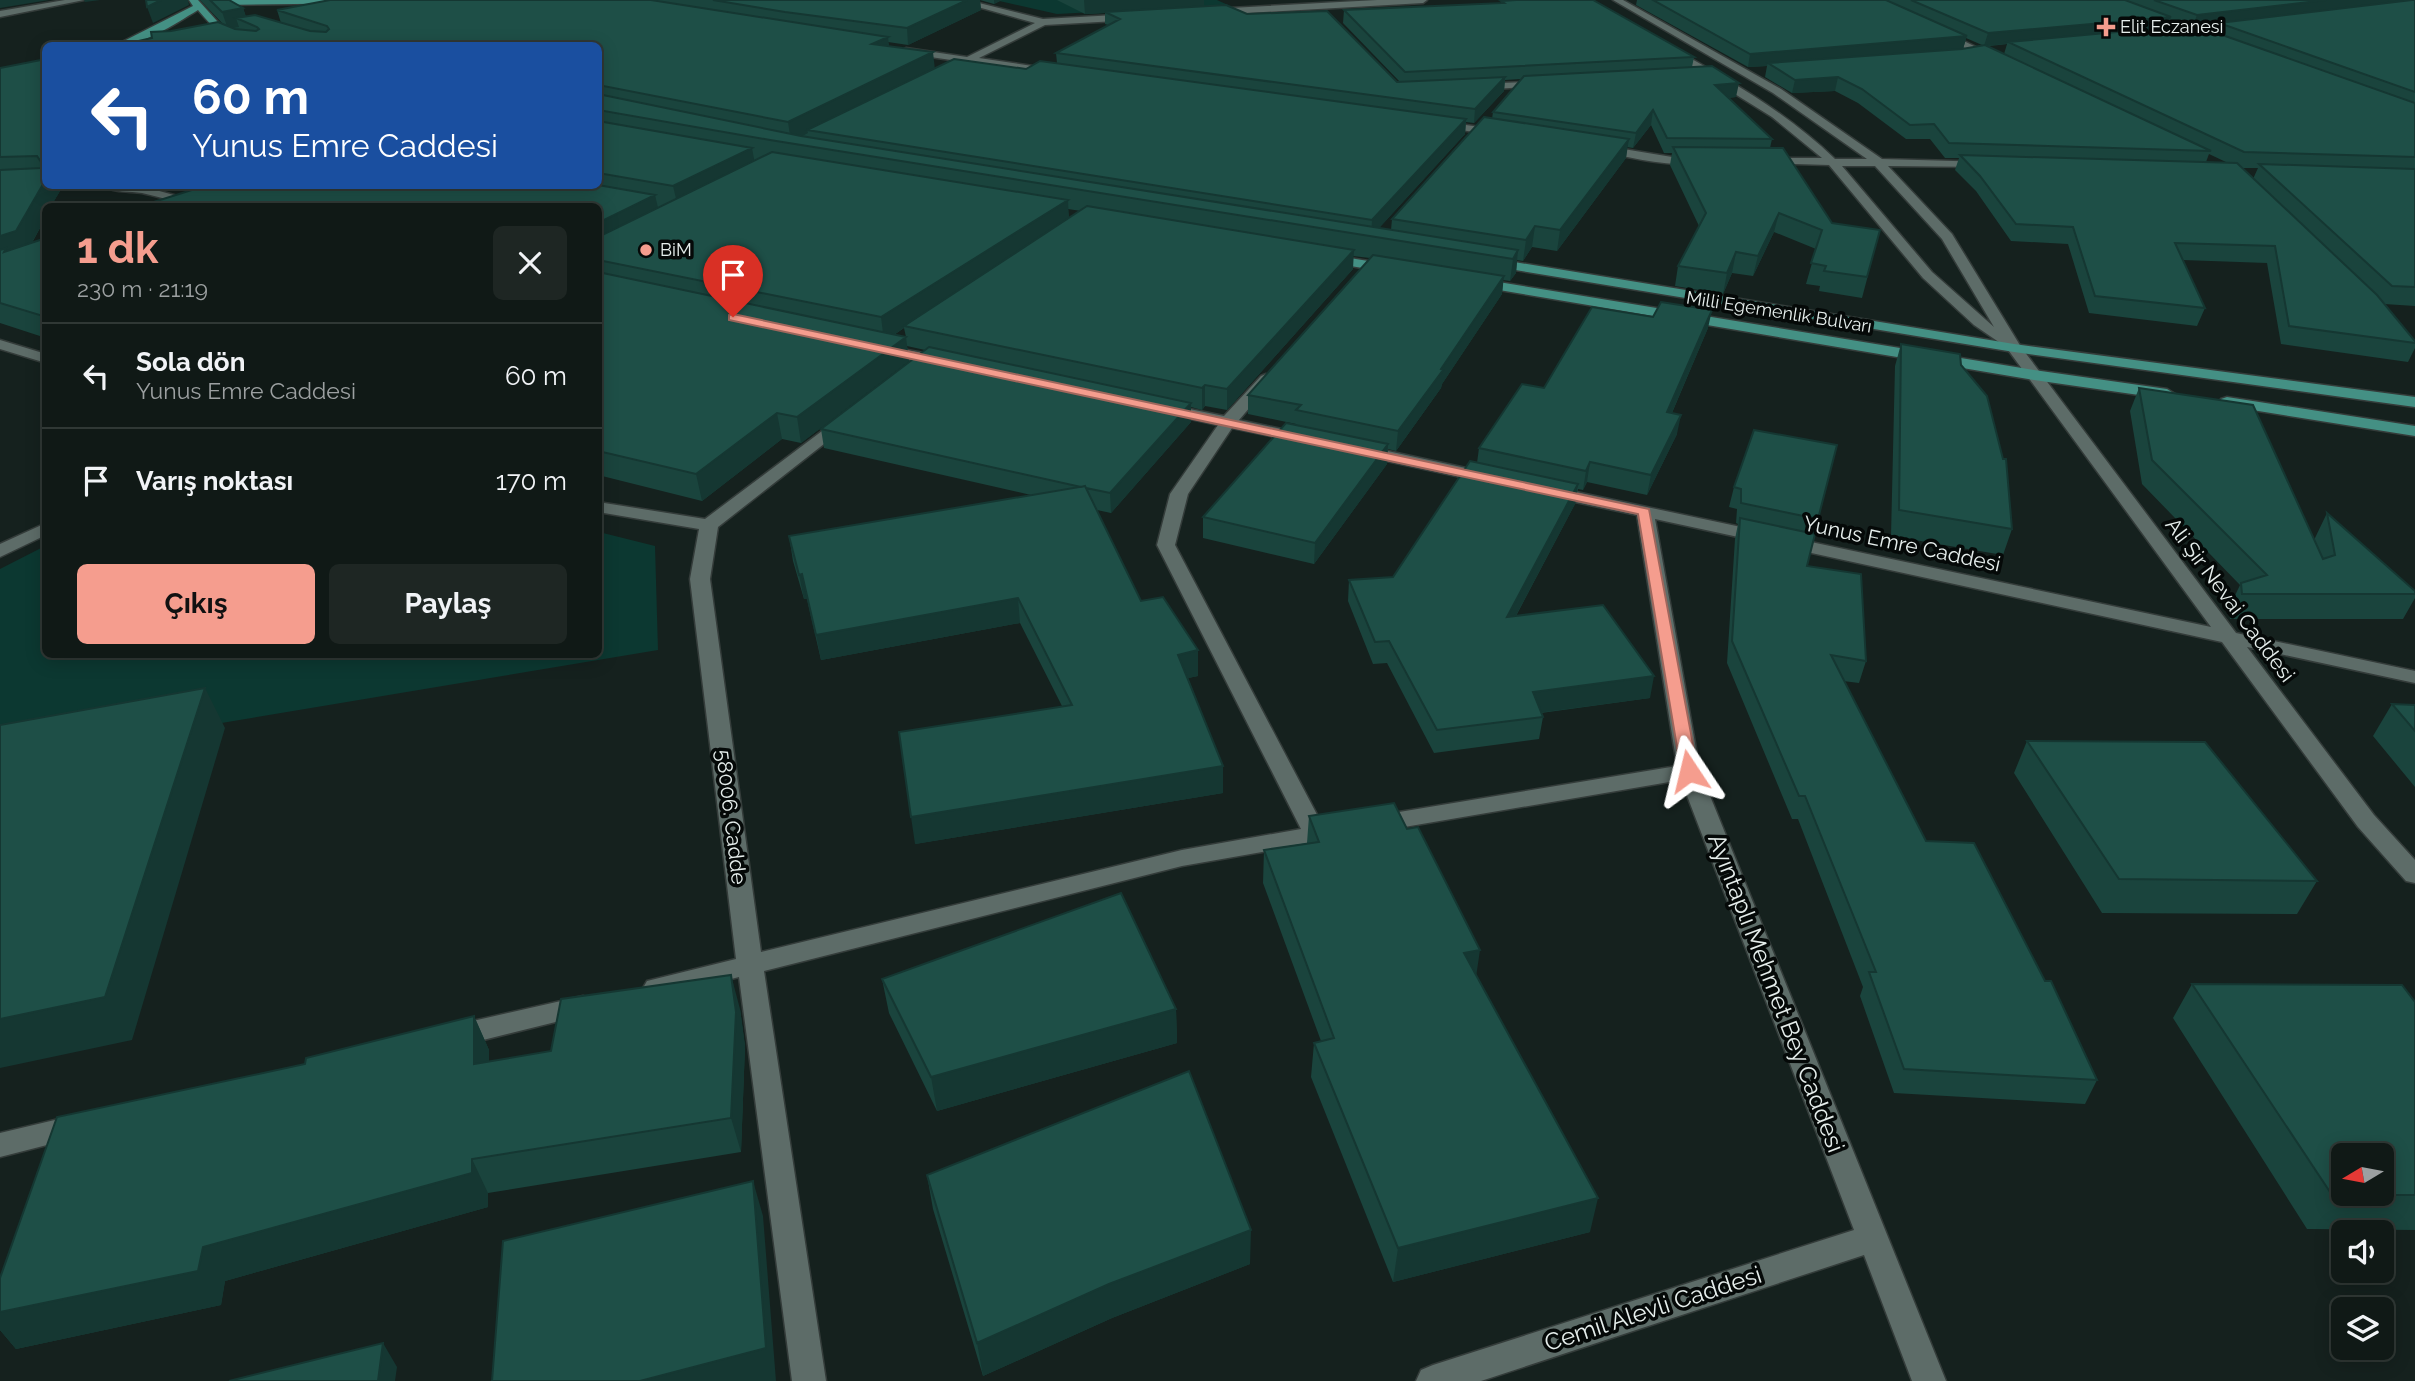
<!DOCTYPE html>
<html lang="tr">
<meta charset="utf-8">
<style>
body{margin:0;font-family:Raleway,sans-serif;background:#1e2623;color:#f1f3f6;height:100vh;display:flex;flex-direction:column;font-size:26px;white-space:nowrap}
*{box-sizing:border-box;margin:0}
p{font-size:23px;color:#9ca0a1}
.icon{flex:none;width:38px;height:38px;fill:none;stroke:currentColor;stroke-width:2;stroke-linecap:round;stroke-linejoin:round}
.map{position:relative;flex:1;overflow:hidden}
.drawer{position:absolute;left:42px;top:203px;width:560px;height:455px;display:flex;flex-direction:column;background:#101916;border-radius:10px;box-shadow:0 4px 18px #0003,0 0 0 2px #303835}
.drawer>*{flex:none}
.hud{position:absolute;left:42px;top:42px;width:560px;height:147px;border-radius:10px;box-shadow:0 4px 18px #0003,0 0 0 2px #303835;background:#1a4fa0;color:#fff;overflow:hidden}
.needle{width:46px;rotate:260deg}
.tools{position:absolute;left:2331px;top:1143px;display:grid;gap:14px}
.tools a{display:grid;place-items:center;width:63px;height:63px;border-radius:10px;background:#101916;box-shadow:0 4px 18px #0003,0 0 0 2px #303835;font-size:35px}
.pin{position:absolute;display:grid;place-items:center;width:60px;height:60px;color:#fff;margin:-72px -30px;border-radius:50% 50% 50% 0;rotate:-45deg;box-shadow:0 0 7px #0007}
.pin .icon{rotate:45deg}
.me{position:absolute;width:77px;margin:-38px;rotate:350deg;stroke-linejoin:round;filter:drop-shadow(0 0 5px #0008)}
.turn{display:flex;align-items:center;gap:24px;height:147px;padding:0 35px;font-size:32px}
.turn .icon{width:91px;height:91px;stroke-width:2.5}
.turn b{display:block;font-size:49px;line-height:60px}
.round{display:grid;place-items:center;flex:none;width:74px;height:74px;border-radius:10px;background:#1e2623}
.overview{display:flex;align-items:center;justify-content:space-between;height:119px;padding:0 35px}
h1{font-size:42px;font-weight:700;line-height:52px;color:#f59d8e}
.button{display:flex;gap:14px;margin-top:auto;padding:14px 35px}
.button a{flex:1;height:80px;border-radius:10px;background:#f59d8e;color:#111;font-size:28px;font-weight:700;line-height:80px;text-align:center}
.button a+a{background:#1e2623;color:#f1f3f6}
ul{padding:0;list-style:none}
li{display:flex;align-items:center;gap:21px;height:105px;padding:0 35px;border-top:2px solid #303835}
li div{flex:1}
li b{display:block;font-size:26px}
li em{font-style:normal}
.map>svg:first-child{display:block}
</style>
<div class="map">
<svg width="2415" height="1381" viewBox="0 0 2415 1381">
<rect width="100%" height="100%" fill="#15211e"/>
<path fill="#0c3831" d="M995,0h222l11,5 -171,9z
M599,532l56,14 3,104 -658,110v-191l45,-23 1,108h552z"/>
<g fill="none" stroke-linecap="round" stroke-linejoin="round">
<g stroke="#343c3a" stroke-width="3">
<path id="minor" d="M65,0h19l-84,17v-6z
M953,0h14l76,19 91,-5 4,3 -4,3 -89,5 -66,33 80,12v4l-4,1 -152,-22 -2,-2 5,-3 61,9 68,-34z
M1377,0h50l-4,3 -211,12 -4,-3 4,-3z
M1613,0h10l158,89 101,70 108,3v4l-4,1 -98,-1 64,68 69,113 215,286 179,38v12l-168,-36 127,168 41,45v23l-9,-2 -48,-54 -136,-185 -567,-123 45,252 246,610h-34l-48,-126 -383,126h-65l5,-11 12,-5 421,-135 -173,-450 -306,52 -8,-2 -4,-6 4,-6 8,-2 302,-50 -40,-251 -95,-20 -3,-4 3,-4 6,-1 663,141 -205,-280 -32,-22 -51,-47 -94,-113 -70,-2v-4l4,-1h59l-50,-41 -108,-67 8,-2c58,32 115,65 163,111h32l-94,-66zM1842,166h33l67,73 52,88 -62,-55z
M2096,0h12l101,36 -8,2z
M1935,30h6l62,30 -8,2 -60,-28z
M1547,81l1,2 -5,3 -66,4 -5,-3 5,-3z
M1437,121l65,9 6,3 -6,3 -69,-10v-4z
M1599,145l73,12h27l6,3c-17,12 -88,-5 -110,-10v-4z
M104,186h37l73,20c-24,2 -48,-8 -72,-13 -12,-2 -28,0 -38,-7z
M0,340l46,14v9l-46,-14z
M880,345l65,12 8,5 -8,5 -70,-15 -2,-3z
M1266,374l8,5 -35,41 71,15 2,3 -8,5 -72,-15 -44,66 -13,51 148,281 14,-3 8,2 4,6 -4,6 -8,2 -155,27 -418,105 62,410h-34l-53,-404 -83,21 -9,-3 -4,-7 4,-7 89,-22 -46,-380 9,-50 -101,-17v-10l107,17 133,-100h12l2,3 -134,105 -8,52 51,373 421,-102 119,-21 -144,-284 13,-51 48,-69 -59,-13 -2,-3 8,-5 59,12 37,-40z
M1360,445l129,28 9,5 -9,5 -135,-29 -2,-4 2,-4z
M46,523v12l-46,22v-13z
M583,996l9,3 4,7 -4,7 -137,34 -10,-4 -4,-7 4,-7 10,-4z
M80,1114l10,4 4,8 -4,8 -90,23v-24z"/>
</g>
<g stroke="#343c3a" stroke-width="3">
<path id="major" d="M189,0h9l29,32 35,14c-32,0 -44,-13 -64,-36 -25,15 -55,36 -84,36l79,-40z
M224,0h156l-4,3 -155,2z
M1325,254l68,11 7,4 -7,4 -73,-12v-6z
M1490,258l524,86 401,53v10l-401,-55 -529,-87v-6z
M1474,278l560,92 133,19 8,5 -8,5 -133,-19 -565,-95 -2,-3z
M2227,397l188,29v10l-194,-31 -2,-3 2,-3z"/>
</g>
<use href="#minor" fill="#5d6c68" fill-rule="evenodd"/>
<use href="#major" fill="#449084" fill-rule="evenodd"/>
</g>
<path fill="#1a443d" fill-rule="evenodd" d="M200,0h29l14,8 3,9 35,6 -4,-13 53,-10h672l-8,4 -14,-4 1,10 -73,35 -20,-3 1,4 46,22 91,1 31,-6 -1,-10 52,-28 -3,-1v-11l-20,1 -28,-14h147v6l193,76h3l-57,-59 1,-13 157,-7v-2l193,56 -2,10 44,30 -8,1 44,41 -2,9 62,75 48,7 -18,68 -43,-7 1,-5 -14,-2 10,-35 -42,-17 -21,44 -21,-3 -9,21 -48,-8 3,-20 21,-40 -29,-61 2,-12h-8l-13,-28 -18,23 -6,-1 -1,11 -69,93 -25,-4 -9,14 -6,-1 -1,13 -6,8 -7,-1 -1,14 -60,90 -1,4 -45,63 -8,-2 -1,15 -73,100 -111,-26v-21l93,-92v-1l-48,-10v-19l122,-137 -17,-2v13l-126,141 -22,-4 -3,4 -11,-3v15l-80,91 -14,-3 44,91 57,49v26l-10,2 35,88v27l-308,51 147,-138 -42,-83 -199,37 -14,-61h-3l-11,-38 -4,-25 242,-41 -207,-47 -3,-19 104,-79 -18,-4 2,15 -108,82 -19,-4 -80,62 -104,-26v-429l-446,-8 19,-7 52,-7zM1521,79l-28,33 -1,7 -100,100 -1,11 -12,-2 86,-94 1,-12 8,1 30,-32 1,-11zM1068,209l13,2 -12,8zM904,328l2,9 -12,-2z
M1637,0h778v306l-31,-2 31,37v7l-7,14 -127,-18 -14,-81 -84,-3 22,48 -8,18 -108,-13 -21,-69 -57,-3 -35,-50 -21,-21 4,-12h-14l-15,-19h-24l-48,-36 -23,-12 -43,2 -27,-16 2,-11 -19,1 -112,-62zM2170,20l17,6 -20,2zM2218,25l-3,8 -15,-6zM1966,38l16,7 -19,4zM2007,44l-3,10 -16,-8 11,-1zM2209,154l19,9 -22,-1zM2242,168h16l-5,11z
M46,59v127h17l-12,20h-5v11l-14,26 14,-5v100l-46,-15v-255z
M1708,328l-36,85 5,21 -30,61 -60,-13 -4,8 -5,-1 -3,15 -59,112 134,82 -109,15 2,4 -4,22 -105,14 -47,-90 -14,1 -25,-63 1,-21 44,-3 84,-114 2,-15 65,-60z
M1901,344l60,21 51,164 -9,26 -112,-19 4,-170z
M2139,388l176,154v-4l12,-25 88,78v7l-12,21h-173l-1,-11 11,-23 -98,-101 -12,-73z
M1754,430l64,89 -11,47 59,95 -7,22 -16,-2 83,160 119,140 52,99 -12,24 -191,-11 -34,-97 3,-9 -65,-168h-6l-65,-156 8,-124 3,-15 -2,-1 1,-14 -8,-2 5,-20z
M2392,704l23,1v82l-42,-51z
M2027,741l290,140 -20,33 -195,-1 -88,-140z
M1309,816l167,158 114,258 -197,50 -82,-205 3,-34 7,-2 -58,-158 1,-33 43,-7z
M882,979l294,30 1,34 -240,68 -48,-98z
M2192,984l223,18v228l-108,-1 -134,-211z
M740,1009l5,37 -4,106 -253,41v14l-263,74 -4,24 -205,44 -16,-19v-52l305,-214 169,-48 15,34v12l62,-11z
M927,1175l323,89 -138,54 -129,58 -50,-167z"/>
<path fill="#153732" d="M0,0h49l-49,8z
M84,0h16l-15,2z
M161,0h27l1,5 -36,18 -6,-16z
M967,0h13l1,10 -73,35 -1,-17z
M994,0h8l-8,4z
M1084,0h120v7l-99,5v1l-20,1z
M2326,0h89l-196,23 -1,2 -26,3 5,-13z
M243,8l5,15 -12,-5 3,9 -11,2 -6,-17z
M2171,17l-4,13 -159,12 -1,2 -23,2 4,-13z
M1967,36l-4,13 -195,14 -1,3 -19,1 2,-13z
M888,37l2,17 -18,-10z
M933,52l2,18 -128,60 1,3 -17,9 -3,-20z
M1505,77l-1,14 -30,32 1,-14z
M1838,77l-3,14 -43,2 3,-13z
M1739,83l-3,14 -24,2 3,-14z
M1653,110l-2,15 -18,23 3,-15z
M1466,119l-1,15 -94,103 1,-17z
M1629,139l-3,19 -69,93 3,-21z
M752,148l4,21 -78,38 -5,-21z
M46,179v7h17l-12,20h-5v11l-20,36 -26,9v-26z
M655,195l5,21 -62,32v-25z
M1068,200l1,21 -165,105v2l-20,13 -3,-24z
M1779,213l-5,19 -21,44 5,-20z
M1535,226l-3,21 -9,14 3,-21z
M1354,250l-1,19 -126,141v-21z
M1518,250l-2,23 -6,8 3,-22z
M1736,252l-4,21 -9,21 4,-21z
M1504,276l-2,18 -60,90 -1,4 -45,63 2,-20z
M1712,310l-4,18 -44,103 3,-19z
M906,337l3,24 -108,82 -4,-26z
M1205,385v21l-3,4v-22z
M1191,403v19l-80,91 -1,-20z
M777,413l5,26 -80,62 -6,-27z
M1681,415l-4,19 -30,61 4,-20z
M1388,444l-1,20 -73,100 1,-21z
M1590,462l-3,20 -4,8 3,-19z
M1578,484l-3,20 -71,134 3,-21z
M802,574l5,25h-3l-5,-24z
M1018,598l2,25 -199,37 -5,-25z
M1198,650v26l-19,4 -1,-25z
M1654,676l-4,22 -120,16 3,-22z
M205,688l20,40 -93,312 -132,28v-49z
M1223,766v27l-308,51 -4,-27z
M1480,950l-5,34 -11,-31z
M731,975l9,34 5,37 -4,106 -10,-34z
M1176,1009l1,34 -240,68 -6,-34z
M474,1016l15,34v48l-15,-34z
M472,1159l16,34v14l-263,74 -4,24 -205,44 -16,-19v-18z
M753,1181l10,35 13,165h-136z
M1598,1198l-8,34 -197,50 5,-34z
M1251,1230l-1,34 -138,54 -129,58 -6,-33 132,-59z
M383,1343l14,24 -2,14h-17z"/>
<path fill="#1e4f47" stroke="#153732" stroke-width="2" fill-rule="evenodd" d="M146,0h15l-14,7z
M210,0h19l14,8 -21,4z
M330,0h321l237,37 -16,7 61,8 -145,70 -190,-37v-39h-482l36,-8 -1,-6 20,-1 47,-9 17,7 21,2 3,-2 -2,-2 -21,-9 19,-3 55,16 16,1 3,-3 -2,-3 -50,-16z
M713,0h254l-60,28 -122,-16z
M1516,0h77l101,57 -289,15 -61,-62 160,-7 -3,-2z
M1653,0h233l81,36 -217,18z
M1911,0h214l46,17 -183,16z
M2154,0h172l-129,15z
M2415,0v92l-196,-69 193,-23z
M1226,5l21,9 80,-3 70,71 108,-5 -30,32 -419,-56 64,-34 -15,-7z
M2194,25l221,78v54l-171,-5 -236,-110z
M1985,45l226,106 -262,-8 -15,-19 -24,1 -48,-36 -24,-12 -43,3 -27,-17 194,-14z
M46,59v120l-30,52 -16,5v-66l41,-2 2,-3 -6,-9 -37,1v-89z
M954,59l72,10 14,-8 426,58 -94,101 -565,-90z
M1712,66l27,17 -24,2 57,54 -105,-1 -14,-28 -17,23 -143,-21 31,-36z
M598,94l203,42 717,114 -5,9 -743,-119 -172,-30z
M1484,117l145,22 -69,91 -25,-4 -9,14 -134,-21z
M598,121l154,27 -79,38 -75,-13z
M1673,147l110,1 49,75 48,7 -13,47 -43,-6 2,-5 -15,-3 11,-33 -43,-17 -21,43 -22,-4 -9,21 -49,-7 28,-53z
M772,152l296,48 -187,117 -283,-57v-23z
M1960,155l277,8 140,132 38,46v2l-126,-17 -14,-80 -100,-3 30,65 -110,-12 -22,-69 -57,-3 -36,-48z
M2259,164l156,5v118l-23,-1z
M598,185l57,10 -57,28v-17h-457l57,-18h8l1,-2z
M1087,206l267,44 -127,139 -22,-4 -3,3 -298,-62z
M46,238v79l-46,-14v-53l6,-2 -2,4z
M1373,255l131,21 -63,93 2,1 -45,61 -102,-21 5,-5 -53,-10z
M598,272l308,65 -109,80 -20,-4 -81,61 -98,-23z
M1661,302l51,8 -45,102 14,3 -30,60 -61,-13 -4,9 -107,-23 43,-64 22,4 48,-81 61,10z
M1901,344l59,10 1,11 26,31 16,63h3l6,70 -113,-19z
M929,347l262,56 -81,90 -24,-5 -1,-2 -4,1 -260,-58z
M2139,388l114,17 70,154 12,-4 -8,-42 88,78v3h-173l-1,-11 26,-8 -115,-115z
M1286,423l102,21 -73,99 -112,-26z
M1754,430l83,15 -19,74 -77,-16v-14l-7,-2z
M1470,461l108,23 -71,133 96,-12 51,71 -121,16 10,25 -106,13 -48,-89 -14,1 -26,-62 44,-3z
M1085,486l56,115 22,-4 35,53 -20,5 45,111 -312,51 -12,-85 173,-27 -54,-107 -202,37 -14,-61 -3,1 -10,-39z
M1740,518l75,16 -8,32 54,8 5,87 -35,-6 95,186 48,2 71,138h6l46,99 -193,-11 -35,-97h7l-71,-176h-6l-67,-155z
M205,688l-100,309 -105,22v-294z
M2392,704l23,1v26z
M2027,741l178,1 112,139 -198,-2z
M1394,803l13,26 11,-2 62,123 -16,3 134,245 -200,50 -84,-205 20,-5 -70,-188 55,-8 -10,-26z
M1121,893l55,116 -245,68 -49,-98z
M731,975l5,37 -5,106 -259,41v14l-269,74 -5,24 -198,41v-34l57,-161 248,-53 1,-6 168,-42v48l77,-13 10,-52z
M2192,984l210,1 13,17v193h-83zM2343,1155h39v39h-39z
M1189,1071l62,159 -142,54 -132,59 -50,-168z
M753,1181l13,167 -126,33h-148l11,-140z
M383,1343l-5,38h-149z"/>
<path fill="#f59d8e" stroke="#9f665c" stroke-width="2" d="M733,314l916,195 49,262 -9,5 -8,-5 -43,-257 -909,-194v-5z"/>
<g fill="#f59d8e" stroke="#050908" stroke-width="2.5">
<path d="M2102.5 16.5h7v7h7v7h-7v7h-7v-7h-7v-7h7z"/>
<circle cx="646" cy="250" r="7"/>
</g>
<g text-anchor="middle" stroke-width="7" stroke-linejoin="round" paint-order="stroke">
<g font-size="18" fill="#e6eeec" stroke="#050908" text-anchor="start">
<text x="2120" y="33">Elit Eczanesi</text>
<text x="660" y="256">BiM</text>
</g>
<g font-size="18" fill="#e6eeec" stroke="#050908">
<text transform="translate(1779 312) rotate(9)" y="6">Milli Egemenlik Bulvarı</text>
</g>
<g font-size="21" fill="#e6eeec" stroke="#050908">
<text transform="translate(1902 544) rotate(12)" y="7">Yunus Emre Caddesi</text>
<text transform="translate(2230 600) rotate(53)" y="7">Ali Şir Nevai Caddesi</text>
<text transform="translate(731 817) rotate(83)" y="7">58006. Cadde</text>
</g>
<g font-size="24" fill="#e6eeec" stroke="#050908">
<text transform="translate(1776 993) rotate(69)" y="8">Ayıntaplı Mehmet Bey Caddesi</text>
<text transform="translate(1653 1309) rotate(-18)" y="8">Cemil Alevli Caddesi</text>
</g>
</g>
</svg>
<div class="tools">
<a><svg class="needle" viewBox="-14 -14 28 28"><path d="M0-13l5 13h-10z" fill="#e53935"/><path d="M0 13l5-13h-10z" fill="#9ca0a1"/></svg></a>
<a><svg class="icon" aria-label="sound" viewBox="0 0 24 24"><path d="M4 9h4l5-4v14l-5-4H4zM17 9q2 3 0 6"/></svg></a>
<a><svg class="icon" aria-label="layers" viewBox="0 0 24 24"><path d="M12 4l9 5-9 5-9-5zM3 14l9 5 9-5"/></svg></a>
</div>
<div class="pin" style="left:733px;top:317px;background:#d93025"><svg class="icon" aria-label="arrive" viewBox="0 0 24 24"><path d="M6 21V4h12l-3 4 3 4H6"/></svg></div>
<svg class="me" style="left:1689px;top:771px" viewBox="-20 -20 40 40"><path d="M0-17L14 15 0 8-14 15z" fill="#f59d8e" stroke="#fff" stroke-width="4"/></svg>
<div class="hud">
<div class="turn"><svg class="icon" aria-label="left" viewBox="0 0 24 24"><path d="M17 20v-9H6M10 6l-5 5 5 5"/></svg><div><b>60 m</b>Yunus Emre Caddesi</div></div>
</div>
<section class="drawer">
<div class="overview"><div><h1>1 dk</h1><p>230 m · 21:19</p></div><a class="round"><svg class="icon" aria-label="close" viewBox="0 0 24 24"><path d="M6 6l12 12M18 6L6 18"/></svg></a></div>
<ul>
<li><svg class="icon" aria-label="left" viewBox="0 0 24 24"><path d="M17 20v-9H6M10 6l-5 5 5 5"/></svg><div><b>Sola dön</b><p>Yunus Emre Caddesi</p></div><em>60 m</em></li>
<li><svg class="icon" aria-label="arrive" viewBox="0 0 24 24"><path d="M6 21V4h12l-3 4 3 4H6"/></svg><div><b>Varış noktası</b></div><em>170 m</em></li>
</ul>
<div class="button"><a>Çıkış</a><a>Paylaş</a></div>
</section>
</div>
